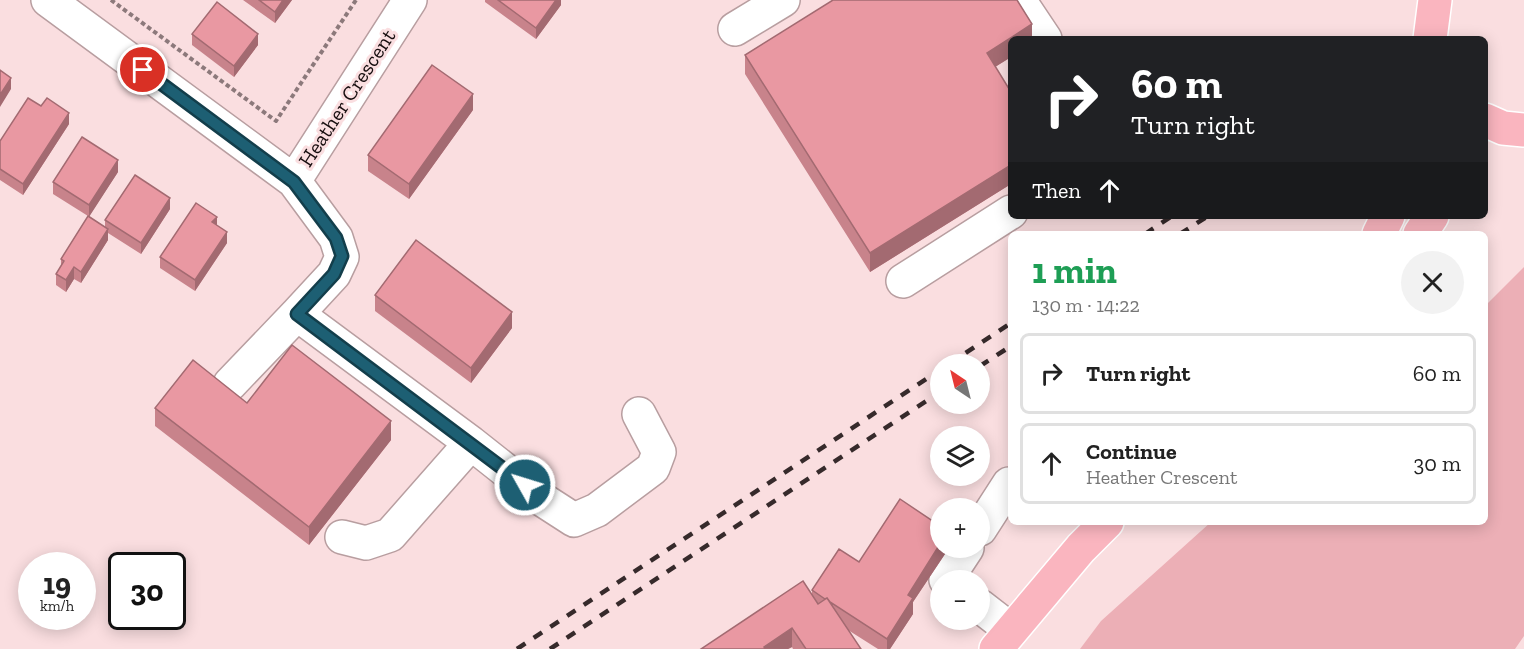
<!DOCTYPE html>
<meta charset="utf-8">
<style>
body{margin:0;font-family:"Zilla Slab",serif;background:#f2f2f2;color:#222;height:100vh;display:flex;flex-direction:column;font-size:22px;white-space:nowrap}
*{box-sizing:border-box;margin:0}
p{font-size:20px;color:#767676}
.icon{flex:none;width:33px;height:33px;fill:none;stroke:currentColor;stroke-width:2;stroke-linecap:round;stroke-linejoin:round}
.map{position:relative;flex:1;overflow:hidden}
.details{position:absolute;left:1008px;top:231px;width:480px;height:294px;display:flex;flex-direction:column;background:#fff;border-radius:9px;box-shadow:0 3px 15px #0003}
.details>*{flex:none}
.guide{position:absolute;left:1008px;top:36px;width:480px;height:183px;border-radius:9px;box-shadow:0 3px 15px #0003;background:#202124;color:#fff;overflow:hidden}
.needle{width:39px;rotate:325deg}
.fabs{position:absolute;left:930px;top:354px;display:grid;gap:12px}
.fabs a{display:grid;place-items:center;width:60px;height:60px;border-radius:50%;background:#fff;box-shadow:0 3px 15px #0003;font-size:30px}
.speed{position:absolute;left:18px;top:552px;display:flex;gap:12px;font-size:30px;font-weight:700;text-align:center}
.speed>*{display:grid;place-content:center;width:78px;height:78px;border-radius:50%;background:#fff;box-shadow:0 3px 15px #0003;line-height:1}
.speed small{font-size:15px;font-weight:400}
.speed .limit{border:3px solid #111;border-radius:9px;background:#fff;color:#111}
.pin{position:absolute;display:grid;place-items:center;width:51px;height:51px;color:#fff;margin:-26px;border:3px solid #fff;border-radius:50%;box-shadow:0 2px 6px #0007}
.me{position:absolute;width:66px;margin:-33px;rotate:309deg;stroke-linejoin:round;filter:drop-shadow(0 0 4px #0008)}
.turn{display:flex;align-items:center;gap:21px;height:126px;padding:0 24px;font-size:27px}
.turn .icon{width:78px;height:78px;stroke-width:2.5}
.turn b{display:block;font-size:42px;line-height:51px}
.then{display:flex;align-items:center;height:57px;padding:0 24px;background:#0003;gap:12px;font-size:22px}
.round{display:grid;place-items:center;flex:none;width:63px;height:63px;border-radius:32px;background:#f2f2f2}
.head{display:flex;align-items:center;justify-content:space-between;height:102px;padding:0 24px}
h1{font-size:36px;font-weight:700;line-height:45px;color:#1e9e55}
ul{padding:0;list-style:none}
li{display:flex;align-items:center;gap:18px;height:81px;margin:0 12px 9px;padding:0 12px;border:3px solid #e0e0e0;border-radius:9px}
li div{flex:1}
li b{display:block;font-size:22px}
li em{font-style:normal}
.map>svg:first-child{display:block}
</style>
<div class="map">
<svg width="1524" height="649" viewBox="0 0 1524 649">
<rect width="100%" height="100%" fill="#fadee0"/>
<path fill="#ecafb6" d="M1524,267v369l-9,13h-435l21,-28 110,-99h274v-216z"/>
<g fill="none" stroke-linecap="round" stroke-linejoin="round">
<g stroke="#b89ea0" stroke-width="36">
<path id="minor" d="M48,0l246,181 116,-181
M1019,0l26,39
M735,29l48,-29
M294,181l42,57 6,19 -8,17 -37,40 174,129 72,57 31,20 23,-10 56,-42 6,-16 -20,-38
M903,281l108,-69
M230,384l67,-70
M980,529l29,-45
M342,537l24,6 24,-8 81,-92
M946,580l21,-32
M980,606l31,24"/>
</g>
<g stroke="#fff" stroke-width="36">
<path id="major" d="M1430,39l5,-39
M1485,120l18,8 21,2
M1379,234l9,-18
M1420,234l12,-18
M996,649l85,-101 26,-26"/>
</g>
<path stroke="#8c797b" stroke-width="4" stroke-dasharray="4.5 3" stroke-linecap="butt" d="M111,0l165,121 80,-121"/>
<use href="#minor" stroke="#fff" stroke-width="33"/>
<use href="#major" stroke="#fab5bf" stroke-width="33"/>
<path stroke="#362a2b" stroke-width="4.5" stroke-dasharray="10 10" stroke-linecap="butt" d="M1145,234l27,-18
M1180,234l28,-18
M949,364l62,-41
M980,366l31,-20
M517,649l423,-279
M550,649l390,-257"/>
</g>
<path fill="#c8838b" d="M243,0h49l-17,23z
M485,0h76v5l-25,34 -51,-37z
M833,0h184l15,24v15h-21v18l-16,10 16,25v92l-141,88 -125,-198v-19z
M192,34l66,11 -24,32 -42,-32z
M41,106l28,18 -46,71 -23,-15v-39z
M473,110l-64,89 -41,-28v-16z
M118,172l-29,44 16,11v-7l65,-11 -29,45 -33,-21v7l-27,43 -7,-4 -8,13 -10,-7v-11l5,-8v-7l27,-43 -35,-22v-12z
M217,225l10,18 -32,48 -35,-23v-11z
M375,295l137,33 -41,55 -96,-72z
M247,403l144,37 -82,105 -154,-119v-18z
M940,548h9l-36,54v12l-23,35h-12l-30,-19 13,19h-68l-1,-2 -4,2h-87l111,-55v-4l47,-28z"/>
<path fill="#a36a71" d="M283,0h9l-17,23v-11z
M556,0h5v5l-25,34v-11z
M1032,24v15h-21v18l-24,15v-19z
M258,34v11l-24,32v-11z
M11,78v11l-11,18v-12z
M473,94v16l-64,89v-15z
M69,113v11l-46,71v-11z
M118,160v12l-29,45v-12z
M1011,165v19l-141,88v-19z
M170,198v11l-29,45v-11z
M217,217v11l-5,-6z
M108,229v11l-27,43v-11z
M227,232v11l-32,48v-11z
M74,267v12l-8,13v-12z
M512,312v16l-41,55v-15z
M391,421v19l-82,105v-18z
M940,544v4h9l-36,54v12l-23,35h-3v-10l21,-44z
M792,628v19l-4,2h-24v-2z"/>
<path fill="#e998a2" stroke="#a36a71" stroke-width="1.5" d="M259,0h24l-8,12z
M498,0h58l-20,28z
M833,0h184l15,24 -45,29 24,39v73l-141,88 -125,-198z
M217,2l41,32 -24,32 -42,-32z
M432,65l41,29 -64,90 -41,-29z
M0,70l11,8 -11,17z
M28,98l13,8 6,-8 22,15 -46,71 -23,-15v-28z
M82,137l36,23 -29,45 -36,-23z
M135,175l35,23 -29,45 -36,-23z
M196,203l21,14 -5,5 15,10 -32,48 -35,-23z
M88,216l20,13 -27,43 -7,-5 -8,13 -10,-6 8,-13 -3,-2z
M416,240l96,72 -41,56 -96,-73z
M292,345l99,76 -82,106 -154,-119 38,-48 54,43z
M900,499l40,27v18l-32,51 5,3 -26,41 -57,-37 -3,-4 -2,1 -13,-9 27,-41 20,13z
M803,581l15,23 9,-6 34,51h-55l-14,-21 -28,19 1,2h-64z"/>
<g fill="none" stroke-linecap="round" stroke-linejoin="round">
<g stroke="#133e4b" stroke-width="15">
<path id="route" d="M143,70l151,112 42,56 6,18 -8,18 -37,40 228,171"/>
</g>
<use href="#route" stroke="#1d5f73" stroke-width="10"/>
</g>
<g text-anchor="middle" stroke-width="6" stroke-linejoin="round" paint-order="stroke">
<g font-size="21" fill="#170e0f" stroke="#fadee0">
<text transform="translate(347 98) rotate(-57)" y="7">Heather Crescent</text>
</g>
</g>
</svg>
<div class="fabs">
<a><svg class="needle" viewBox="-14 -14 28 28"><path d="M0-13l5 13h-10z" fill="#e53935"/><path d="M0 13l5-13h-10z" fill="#767676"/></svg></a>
<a><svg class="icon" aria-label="layers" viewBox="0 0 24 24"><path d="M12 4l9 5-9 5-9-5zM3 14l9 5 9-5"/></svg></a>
<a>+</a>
<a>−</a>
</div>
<div class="speed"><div>19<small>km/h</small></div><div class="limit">30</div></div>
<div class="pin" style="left:143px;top:70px;background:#d93025"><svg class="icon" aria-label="arrive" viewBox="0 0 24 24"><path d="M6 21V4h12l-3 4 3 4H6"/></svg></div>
<svg class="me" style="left:525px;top:485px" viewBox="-20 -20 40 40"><circle r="17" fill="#1d5f73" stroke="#fff" stroke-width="3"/><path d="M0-11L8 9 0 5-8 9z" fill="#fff"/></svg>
<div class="guide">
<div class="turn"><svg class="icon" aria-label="right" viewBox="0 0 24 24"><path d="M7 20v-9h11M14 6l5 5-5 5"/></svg><div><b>60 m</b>Turn right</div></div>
<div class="then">Then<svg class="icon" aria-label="ahead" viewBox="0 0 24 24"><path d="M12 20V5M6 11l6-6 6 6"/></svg></div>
</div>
<section class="details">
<div class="head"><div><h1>1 min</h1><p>130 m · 14:22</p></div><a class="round"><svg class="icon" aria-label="close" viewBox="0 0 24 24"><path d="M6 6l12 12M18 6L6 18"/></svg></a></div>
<ul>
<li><svg class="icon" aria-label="right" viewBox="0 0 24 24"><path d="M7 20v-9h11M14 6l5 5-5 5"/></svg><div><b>Turn right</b></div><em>60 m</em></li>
<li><svg class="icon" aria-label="ahead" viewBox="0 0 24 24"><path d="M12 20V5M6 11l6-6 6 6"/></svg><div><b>Continue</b><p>Heather Crescent</p></div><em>30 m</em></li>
</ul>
</section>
</div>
